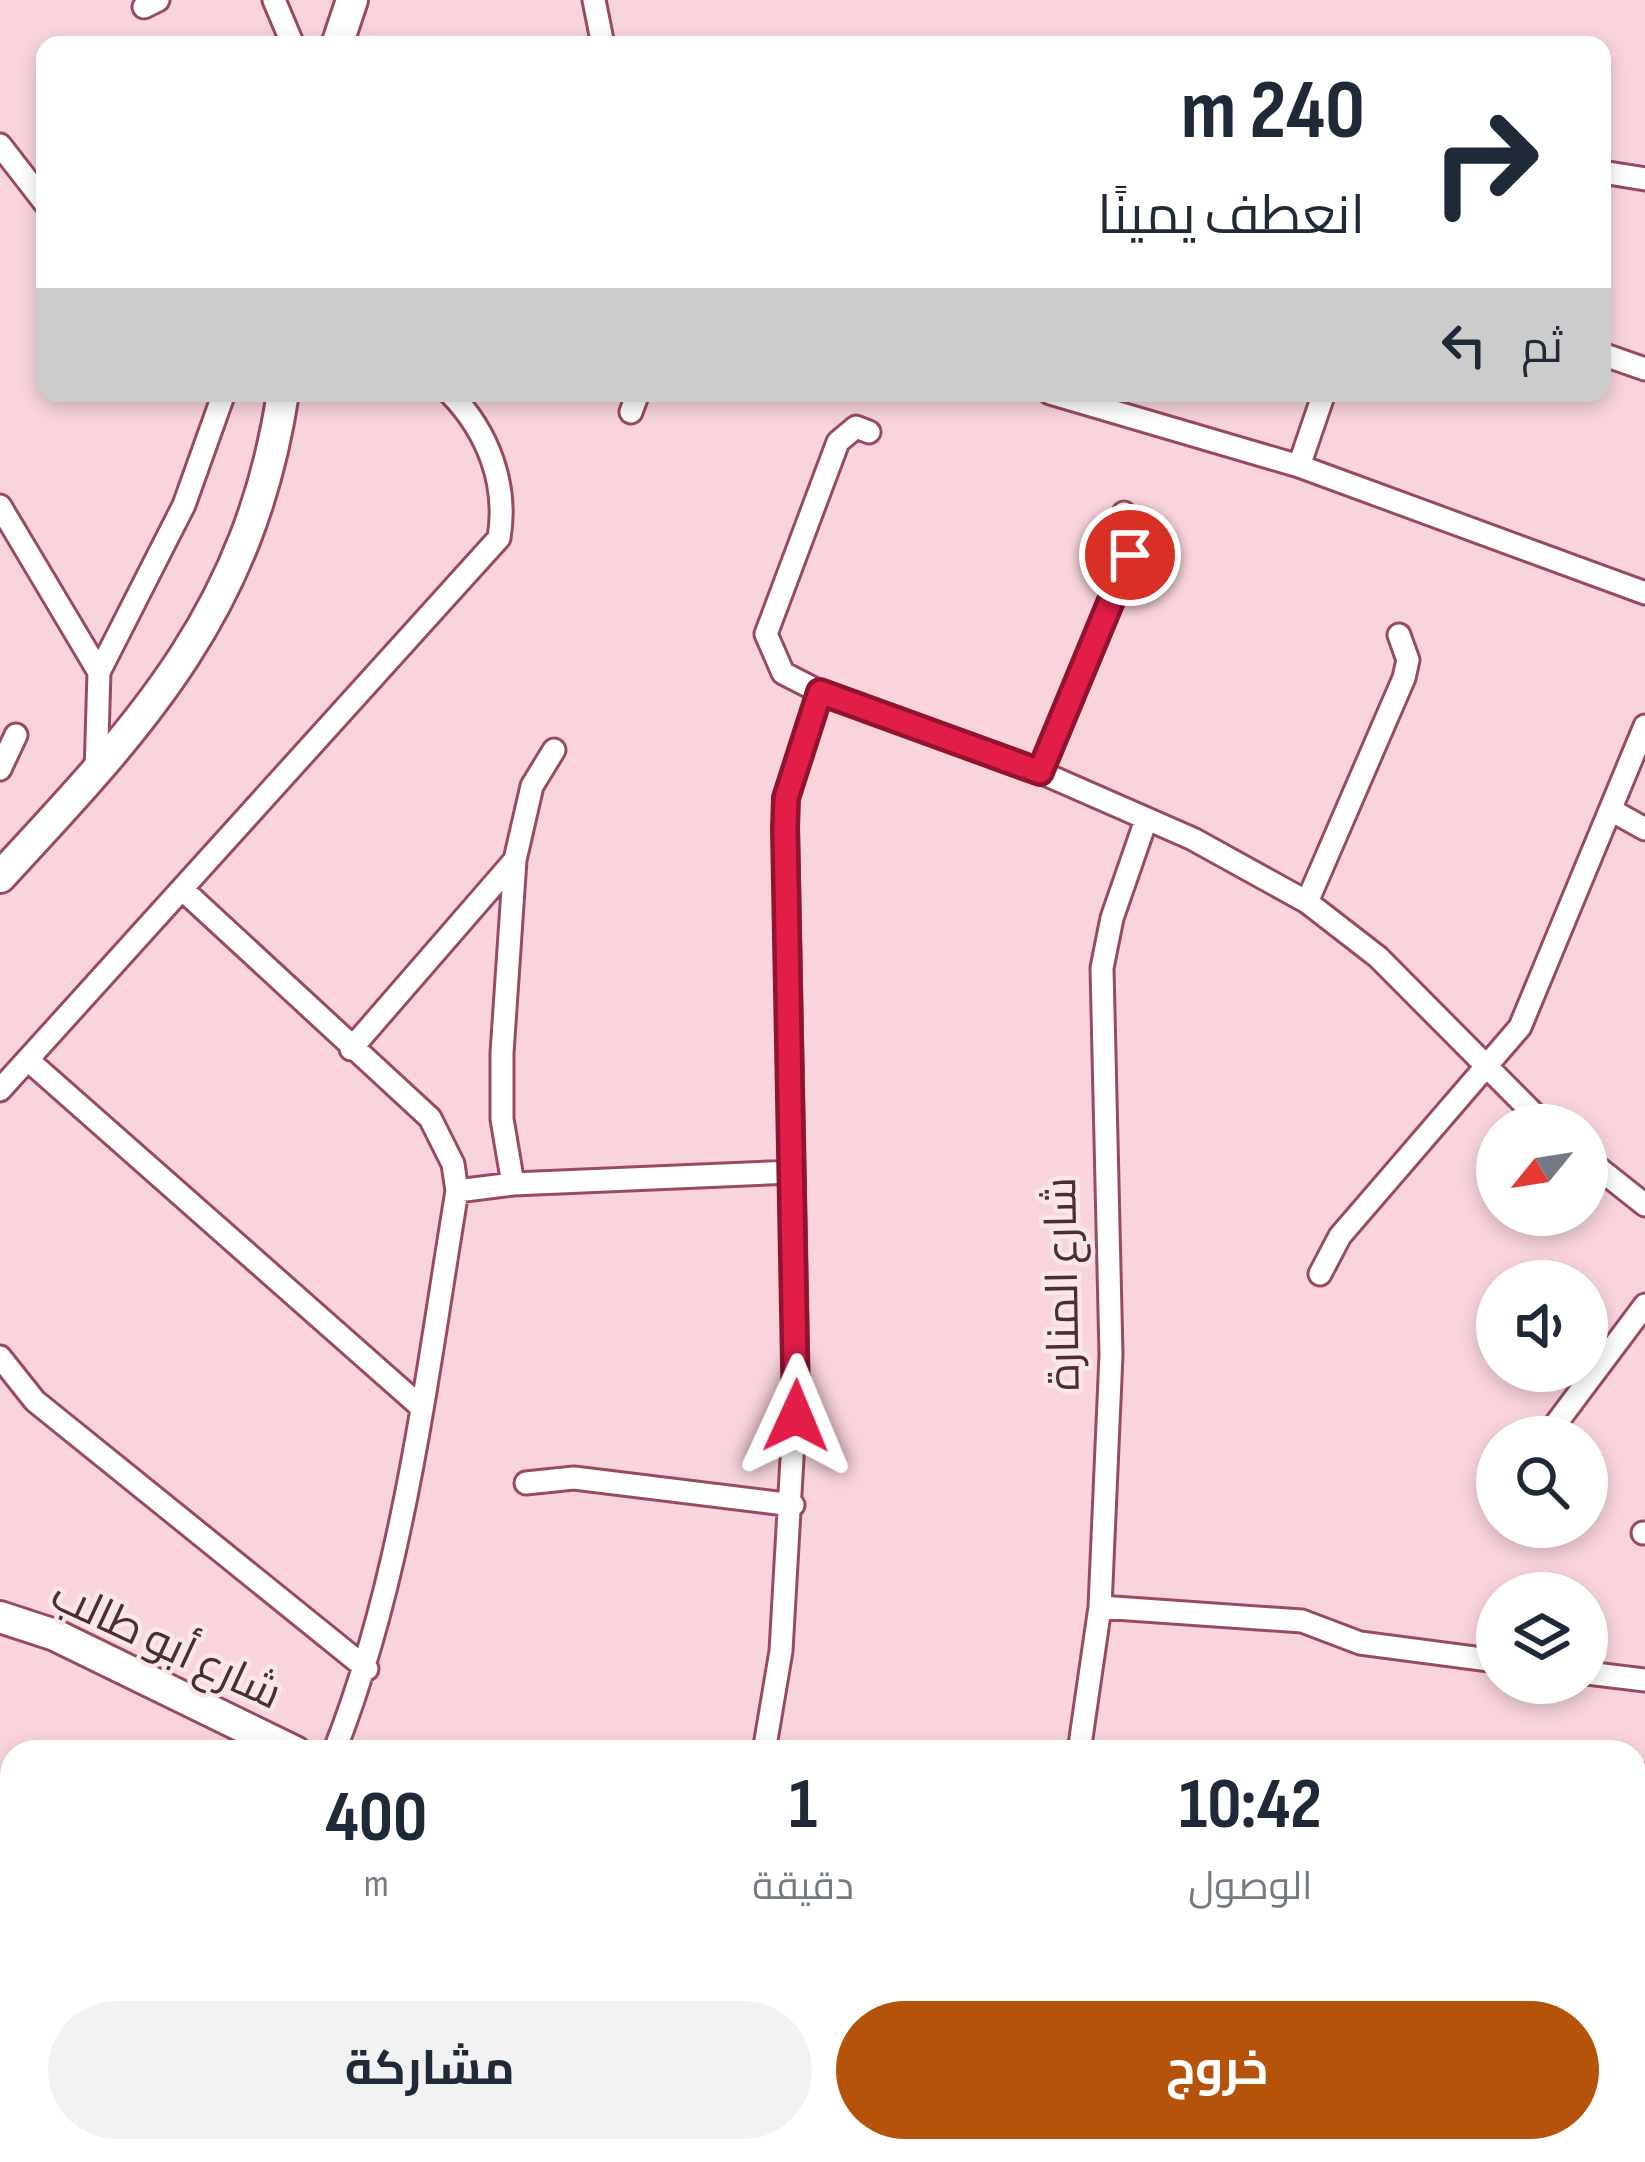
<!DOCTYPE html>
<html lang="ar">
<meta charset="utf-8">
<style>
body{margin:0;font-family:"Sofia Sans Condensed",Cairo,sans-serif;background:#f2f2f3;color:#1f2937;direction:rtl;height:100vh;display:flex;flex-direction:column;font-size:45px;white-space:nowrap}
*{box-sizing:border-box;margin:0}
p{font-size:39px;color:#747a83}
.icon{flex:none;width:66px;height:66px;fill:none;stroke:currentColor;stroke-width:2;stroke-linecap:round;stroke-linejoin:round}
.map{position:relative;flex:1;overflow:hidden;direction:ltr}
.side{position:absolute;left:0px;top:1740px;width:1647px;height:423px;display:flex;flex-direction:column;background:#fff;border-radius:36px 36px 0 0;box-shadow:0 6px 18px #0003;direction:rtl}
.side>*{flex:none}
.top-card{position:absolute;left:36px;top:36px;width:1575px;height:366px;border-radius:24px;box-shadow:0 6px 18px #0003;direction:rtl;background:#fff;color:#1f2937;overflow:hidden}
.needle{width:78px;rotate:240deg}
.controls{position:absolute;left:1476px;top:1104px;display:grid;gap:24px}
.controls a{display:grid;place-items:center;width:132px;height:132px;border-radius:50%;background:#fff;box-shadow:0 6px 18px #0003;font-size:60px}
.pin{position:absolute;display:grid;place-items:center;width:102px;height:102px;color:#fff;margin:-51px;border:6px solid #fff;border-radius:50%;box-shadow:0 3px 12px #0007}
.me{position:absolute;width:132px;margin:-66px;rotate:1deg;stroke-linejoin:round;filter:drop-shadow(0 0 9px #0008)}
.turn{display:flex;align-items:center;gap:42px;height:252px;padding:0 48px;font-size:54px}
.turn .icon{width:156px;height:156px;stroke-width:2.5}
.turn b{display:block;font-size:84px;line-height:102px}
.then{display:flex;align-items:center;height:114px;padding:0 48px;background:#0003;gap:24px;font-size:45px}
.eta{display:flex;justify-content:space-evenly;align-items:center;height:204px;text-align:center}
.eta b{font-size:72px;font-weight:700;line-height:84px}
.action{display:flex;gap:24px;margin-top:auto;padding:24px 48px}
.action a{flex:1;height:138px;border-radius:72px;background:#b45309;color:#fff;font-size:48px;font-weight:700;line-height:138px;text-align:center}
.action a+a{background:#f2f2f3;color:#1f2937}
.map>svg:first-child{display:block}
</style>
<div class="map">
<svg width="1645" height="2162" viewBox="0 0 1645 2162">
<rect width="100%" height="100%" fill="#f9d4dc"/>
<g fill="none" stroke-linecap="round" stroke-linejoin="round">
<g stroke="#984b60" stroke-width="27">
<path id="street" d="M274,0l19,45
M594,0l9,45
M144,7l14,-7
M0,145l45,58
M1602,172l43,7
M1602,354l43,15
M1050,393l249,73 346,127
M631,412l7,-19
M869,432l-13,-5 -18,15 -72,192 17,39 37,19 220,80 153,67 114,63 71,55 167,168
M1299,466l25,-73
M0,506l99,166
M0,769l16,-34
M1040,772l93,-226 -9,-33
M96,773l3,-101 85,-167 40,-112
M1611,810l34,19
M182,889l248,229 23,46 4,27c-31,187 -53,384 -123,561
M1307,902l97,-224 4,-18 -9,-25
M351,1049l164,-189
M28,1060l393,347
M0,1090l499,-552c9,-54 -11,-106 -49,-145
M1587,1159l58,46
M513,1184l-11,-65v-66l13,-193 17,-74 22,-36
M457,1191l56,-7 279,-12
M1320,1274l20,-38 180,-209 125,-301
M0,1357l35,44 332,268
M1546,1437l99,-132
M526,1483l48,-5 219,27
M1643,1533h2
M1100,1607l202,14 58,22 137,18
M1587,1673l58,7
M764,1752l17,-101 16,-280 -11,-573 34,-106
M1079,1752l21,-145 11,-252 -9,-387 10,-50 34,-98
M1645,1775v40
M0,1856l12,8
M1635,1876l10,-36
M0,2040l12,-10
M1635,2056l10,8
M1308,2151l14,11
M532,2162l5,-11
M1208,2162l5,-11"/>
</g>
<g stroke="#984b60" stroke-width="36">
<path id="secondary" d="M337,45l15,-45
M0,877c143,-154 250,-267 283,-484
M0,1617l55,18 240,117
M91,2162l4,-11
M938,2162l5,-11"/>
</g>
<use href="#street" stroke="#fff" stroke-width="21"/>
<use href="#secondary" stroke="#fff" stroke-width="30"/>
</g>
<g fill="none" stroke-linecap="round" stroke-linejoin="round">
<g stroke="#92132f" stroke-width="30">
<path id="route" d="M796,1416l-11,-587 1,-31 34,-106 220,80 90,-217"/>
</g>
<use href="#route" stroke="#e11d48" stroke-width="21"/>
</g>
<g text-anchor="middle" stroke-width="9" stroke-linejoin="round" paint-order="stroke">
<g font-size="45" fill="#4f2c35" stroke="#fae7ea">
<text transform="translate(1061 1284) rotate(-91)" y="16">شارع المنارة</text>
<text transform="translate(167 1643) rotate(25)" y="16">شارع أبو طالب</text>
</g>
</g>
</svg>
<div class="controls">
<a><svg class="needle" viewBox="-14 -14 28 28"><path d="M0-13l5 13h-10z" fill="#e53935"/><path d="M0 13l5-13h-10z" fill="#747a83"/></svg></a>
<a><svg class="icon" aria-label="sound" viewBox="0 0 24 24"><path d="M4 9h4l5-4v14l-5-4H4zM17 9q2 3 0 6"/></svg></a>
<a><svg class="icon" aria-label="search" viewBox="0 0 24 24"><circle cx="10" cy="10" r="6"/><path d="M15 15l6 6"/></svg></a>
<a><svg class="icon" aria-label="layers" viewBox="0 0 24 24"><path d="M12 4l9 5-9 5-9-5zM3 14l9 5 9-5"/></svg></a>
</div>
<div class="pin" style="left:1130px;top:555px;background:#d93025"><svg class="icon" aria-label="arrive" viewBox="0 0 24 24"><path d="M6 21V4h12l-3 4 3 4H6"/></svg></div>
<svg class="me" style="left:796px;top:1416px" viewBox="-20 -20 40 40"><path d="M0-17L14 15 0 8-14 15z" fill="#e11d48" stroke="#fff" stroke-width="4"/></svg>
<div class="top-card">
<div class="turn"><svg class="icon" aria-label="right" viewBox="0 0 24 24"><path d="M7 20v-9h11M14 6l5 5-5 5"/></svg><div><b>240 m</b>انعطف يمينًا</div></div>
<div class="then">ثم<svg class="icon" aria-label="left" viewBox="0 0 24 24"><path d="M17 20v-9H6M10 6l-5 5 5 5"/></svg></div>
</div>
<section class="side">
<div class="eta">
<div><b>10:42</b><p>الوصول</p></div>
<div><b>1</b><p>دقيقة</p></div>
<div><b>400</b><p>m</p></div>
</div>
<div class="action"><a>خروج</a><a>مشاركة</a></div>
</section>
</div>
